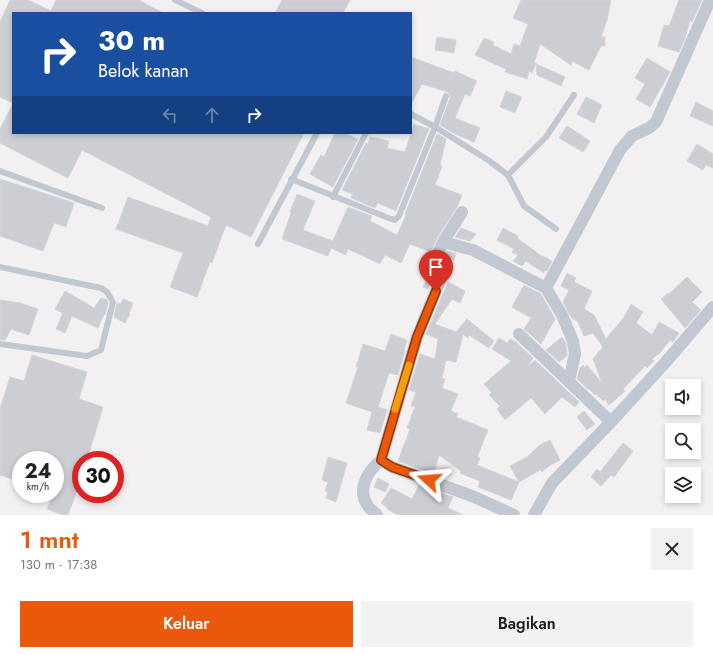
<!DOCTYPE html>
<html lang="id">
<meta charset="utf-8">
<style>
body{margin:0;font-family:Jost,sans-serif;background:#f2f2f2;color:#222;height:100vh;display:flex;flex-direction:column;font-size:15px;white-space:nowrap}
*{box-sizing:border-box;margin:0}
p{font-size:13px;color:#767676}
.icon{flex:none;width:22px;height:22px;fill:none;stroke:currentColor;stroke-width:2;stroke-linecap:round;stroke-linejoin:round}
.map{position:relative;height:515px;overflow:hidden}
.drawer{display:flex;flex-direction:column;background:#fff;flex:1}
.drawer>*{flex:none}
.guide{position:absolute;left:12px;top:12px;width:400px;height:122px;border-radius:0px;box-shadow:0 2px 6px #0003;background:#1a4fa0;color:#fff;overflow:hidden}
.tools{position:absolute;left:665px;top:379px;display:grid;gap:8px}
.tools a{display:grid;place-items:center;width:36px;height:36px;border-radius:0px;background:#fff;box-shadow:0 2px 6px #0003;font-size:20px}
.speed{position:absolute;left:12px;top:451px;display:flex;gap:8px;font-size:20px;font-weight:700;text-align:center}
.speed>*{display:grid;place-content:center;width:52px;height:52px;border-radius:50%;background:#fff;box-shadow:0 2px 6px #0003;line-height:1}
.speed small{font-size:10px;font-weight:400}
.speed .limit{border:6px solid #d22;background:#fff;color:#111}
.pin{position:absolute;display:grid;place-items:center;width:34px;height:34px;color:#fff;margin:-41px -17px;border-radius:50% 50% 50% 0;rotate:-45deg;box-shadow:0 0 4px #0007}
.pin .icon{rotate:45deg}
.me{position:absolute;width:44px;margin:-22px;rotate:289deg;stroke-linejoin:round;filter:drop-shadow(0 0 3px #0008)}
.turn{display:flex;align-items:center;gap:14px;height:84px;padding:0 20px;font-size:18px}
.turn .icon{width:52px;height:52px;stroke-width:2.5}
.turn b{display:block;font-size:28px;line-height:34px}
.lanes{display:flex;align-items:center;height:38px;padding:0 20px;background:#0003;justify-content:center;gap:20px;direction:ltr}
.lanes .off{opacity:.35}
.round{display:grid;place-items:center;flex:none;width:42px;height:42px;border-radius:0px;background:#f2f2f2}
.head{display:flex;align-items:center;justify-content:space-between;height:68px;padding:0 20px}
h1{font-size:24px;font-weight:600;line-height:30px;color:#ea580c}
.action{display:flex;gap:8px;margin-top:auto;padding:8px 20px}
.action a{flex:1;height:46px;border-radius:0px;background:#ea580c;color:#fff;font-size:16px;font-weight:600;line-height:46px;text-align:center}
.action a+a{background:#f2f2f2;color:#222}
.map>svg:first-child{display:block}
</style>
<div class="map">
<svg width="713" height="515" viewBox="0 0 713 515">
<rect width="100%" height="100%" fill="#f2f0f0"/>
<path fill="#cdced4" stroke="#d4d5db" d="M10,0h18l23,11 5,-11h83l24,13h-150v90l-13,-6v-75z
M282,0h68l-7,13h-68z
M521,0h90l-4,20 -6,17h4v9h-4l-12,24 -17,-9 -1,4 -31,-21 -6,19h2l-4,10 -3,-2 -2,8 -22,-7 1,-3 -31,-14 9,-17 10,4 -1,3 18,9 3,-10 6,2 8,-22 -15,-6z
M679,0h23l-10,22 -2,-1 -6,20 -5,11 -21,-6 6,-21 5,1z
M437,37l19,3 -2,13 -19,-3z
M411,57l43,16 1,-2 22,10 -7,15 -5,-2 -10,24 25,10 -6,14 -19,-8 -15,-9 10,-27v-3l-2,-3 -26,-8 -11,20z
M647,58l23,14 -20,35 -14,-8 9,-15 -10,-6z
M536,64l29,13 -4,9 -24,-11z
M506,91l16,6 -7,16 -15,-6z
M586,97l16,8 -8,18 -17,-9z
M696,102l17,9v15l-23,-10z
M13,104v29h291l-53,104 -25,-12 -14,38 -2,-1 -13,35 -27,-10 13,-34 -67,-24 12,-32 80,29 3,-9 -129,-67 -14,28 -68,-35v-14z
M414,124l15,5 -33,82 -18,-8 -3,5 -24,-10 2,-4 -11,-4 24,-47 2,1 2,-7 19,4 -2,7 18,4z
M567,126l23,15 -7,11 -24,-14z
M335,133h9l14,6 -25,48 -23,-13 11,-19 3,2z
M437,134l9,5 -6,26 2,1 -7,19 27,10 -5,12 -20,31 -6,14 -21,-8 -9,19 -16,-8 -5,9 -32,-15 -2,6 -15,-7 -3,8 -46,-17 9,-26 -1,-1 7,-18 18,7 -12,29 30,11 15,-34 24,9 -2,5 27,14 9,-20 -1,-1z
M697,144l16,10v14l-7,-3 -3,5 -16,-9z
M0,179l74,24 -8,24 -12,-4 -11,28 -43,-15z
M461,228l15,6 -6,7 -15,-4z
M503,228l15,8 -1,2 26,19v-1l9,5 -5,10 -2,-1 -1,3 -18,-12 -4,5 -9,-5 5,-6 -6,-3 2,-3 -17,-9z
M447,251l9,2 -2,7 -9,-4z
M430,272l4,3 -6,14 -5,-2z
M567,273l9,5 -2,4 18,9 -8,18 10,6 12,24 19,-23 6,-12 12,8 -7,11 16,12 7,-13 20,11 -6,9 -3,-2 -10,13 -8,6 2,2 -7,7 -2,-2 -22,23 2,2 -16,14 -4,-6 -2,2 -7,-7 -1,1 -6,-6v1l-12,-11 3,-11 3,-3 2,3 2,-3 15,18 -9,-24 10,-12 -10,-14 -9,3 -6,-14 -7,-5 -8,-15 6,-12 -8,-4z
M687,277l15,15 -10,10 9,8 -16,18 -24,-29 7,-6 1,1z
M448,282l17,9 -5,12 -8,-4 -17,25 21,8 11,-13 27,22 -5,7 -20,-13 -1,3 -5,-4 -7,28 -10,-2 -4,18 3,1 -3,9 16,6 -7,17 7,3 -2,3 32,13 -11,27 3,1 -3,7 42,17 -8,18 -33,-13 2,-6 -20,-8 1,-2 -22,-16 -5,19 -36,-13 12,-32 -3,-1 8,-21 -4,-1 5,-14 -7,-2 11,-36 15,5 3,-20 -12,-5z
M524,285l17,9 14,25 -14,25 -17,-15 7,-11 -19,-11z
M65,291l29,17 7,-10 6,2 1,3 -3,12 -1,-1 -6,14 -26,-12 -7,17 -9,-4 7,-16 -8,-4z
M123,299l10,4 -4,11h1l-5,9 -11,-6 3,-14 4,1z
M0,300l20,3 18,6 -9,26 -18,-6 -6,11h-5z
M391,334l16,6 -3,10h1l-7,25 -9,-2 -11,34 9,3 -7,23 -13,-3 5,-18 -26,-9 12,-36h-2l7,-23 22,7z
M562,337l4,6 1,11v2l-8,6 -13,-12z
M499,338l8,5 3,-4 6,3 17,16 -6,9 8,-7 44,42 -4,5 -13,-10 -17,17 -14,-16 -26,22 -8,-11 3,-3 -11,-11 3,-2 -8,-9 27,-23 -19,-12z
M32,355l55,17 -8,27 24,8 -16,53h-6v20l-13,35h-6l-15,-6 6,-15h2v-34h-34v22l-21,-7v-66l10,-32 14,4z
M584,411l11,13 -8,6 -10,-13z
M550,440l10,20 -11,6 -7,6 -2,-2 -21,12 -9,-16 17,-9 13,-12z
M623,443l10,8 -19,26 -3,-2 -10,11 -10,-9 6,-8 3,3z
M328,457l19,6 -11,39 -10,-4 2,-6 -3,-1 3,-9 -6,-2z
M378,478l11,6 -4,8 -11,-5z
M419,485l34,12 -5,11 15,7h-65l-11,-6 1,-1 -7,-5 10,-15 21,11z"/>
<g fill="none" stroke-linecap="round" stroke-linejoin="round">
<path stroke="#c1c8d1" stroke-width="6" d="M175,0l27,13
M411,114l24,13 53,33 20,15 16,31 32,23
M0,171l102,37
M508,175l38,-38 28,-42
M291,179l100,40 4,1 4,-4 36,-89 11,-31
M333,197l33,-64
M258,244l59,-111
M0,267l101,21 6,4 6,10 -12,48 -14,6 -87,-12"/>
<path stroke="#c1c8d1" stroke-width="12" d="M443,242l19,-30
M546,288l74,-138 12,-14 17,-8 7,-6 54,-122
M519,334l92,88
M377,515c-3,-3 -7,-6 -9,-9 -12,-17 0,-35 13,-46
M514,515l-42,-19 -80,-29 -11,-7 36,-123 27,-66 -9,-10 8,-19 30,8 73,38 16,27 11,26 2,13 -6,27
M534,515l18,-32 59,-61 53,-58 49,-57"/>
</g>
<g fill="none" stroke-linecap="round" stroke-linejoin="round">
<g stroke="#983908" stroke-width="10">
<path id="route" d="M429,480l-37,-13 -11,-7 36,-123 19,-46"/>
</g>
<use href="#route" stroke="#ea580c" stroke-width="7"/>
<path stroke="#f59e0b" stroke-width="7" d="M395,409l14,-44"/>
</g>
</svg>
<div class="tools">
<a><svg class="icon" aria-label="sound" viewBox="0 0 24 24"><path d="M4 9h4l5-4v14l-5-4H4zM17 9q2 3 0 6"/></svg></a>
<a><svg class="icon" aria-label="search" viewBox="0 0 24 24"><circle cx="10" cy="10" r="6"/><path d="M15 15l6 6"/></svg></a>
<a><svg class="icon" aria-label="layers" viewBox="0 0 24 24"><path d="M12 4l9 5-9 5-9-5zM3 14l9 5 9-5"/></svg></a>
</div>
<div class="speed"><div>24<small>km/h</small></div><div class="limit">30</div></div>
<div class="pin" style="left:436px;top:291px;background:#d93025"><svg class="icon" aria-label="arrive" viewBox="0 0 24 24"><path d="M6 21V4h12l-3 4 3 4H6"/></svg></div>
<svg class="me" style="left:429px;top:480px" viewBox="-20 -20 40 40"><path d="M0-17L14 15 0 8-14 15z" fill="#ea580c" stroke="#fff" stroke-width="4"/></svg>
<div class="guide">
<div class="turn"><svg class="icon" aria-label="right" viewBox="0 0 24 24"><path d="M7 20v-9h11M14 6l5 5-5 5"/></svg><div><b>30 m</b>Belok kanan</div></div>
<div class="lanes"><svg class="icon off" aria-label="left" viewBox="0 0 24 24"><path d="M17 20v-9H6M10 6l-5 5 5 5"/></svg><svg class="icon off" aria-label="ahead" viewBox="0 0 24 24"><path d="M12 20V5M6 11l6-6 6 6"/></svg><svg class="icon" aria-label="right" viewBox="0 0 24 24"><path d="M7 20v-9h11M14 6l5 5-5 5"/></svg></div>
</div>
</div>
<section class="drawer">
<div class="head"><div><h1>1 mnt</h1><p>130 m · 17:38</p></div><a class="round"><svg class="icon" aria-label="close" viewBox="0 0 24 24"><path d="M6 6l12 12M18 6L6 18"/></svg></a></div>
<div class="action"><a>Keluar</a><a>Bagikan</a></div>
</section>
